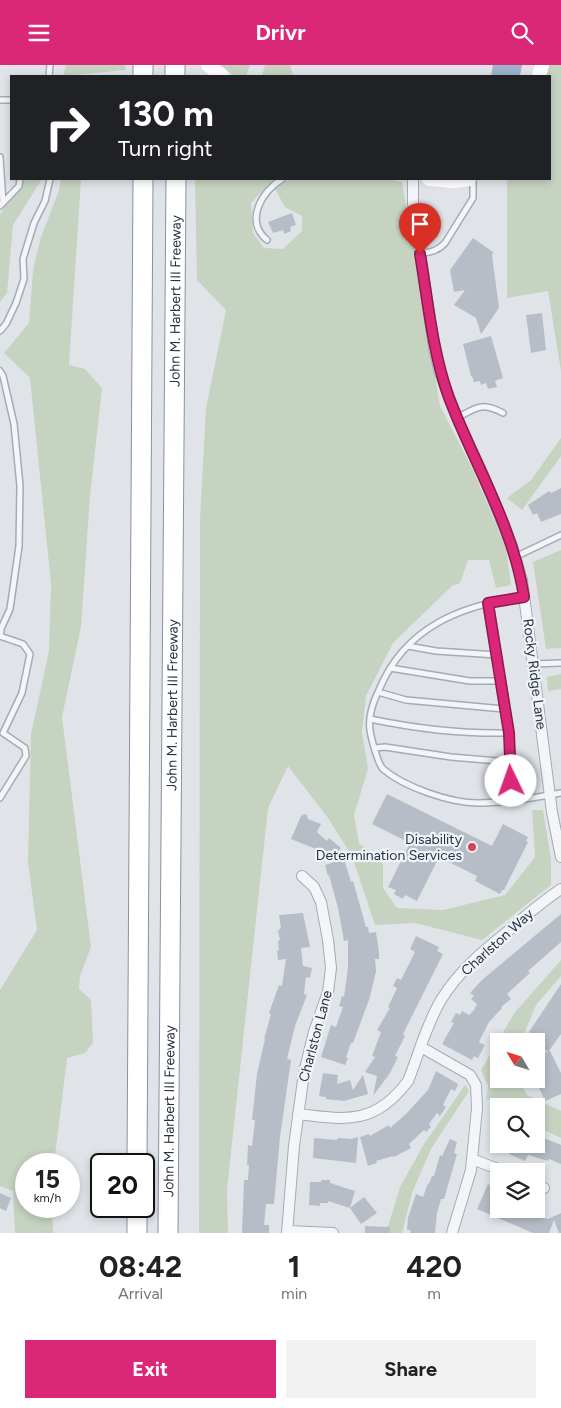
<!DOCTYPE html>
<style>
body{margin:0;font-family:Figtree,sans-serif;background:#f2f2f2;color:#222;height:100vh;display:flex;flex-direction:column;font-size:19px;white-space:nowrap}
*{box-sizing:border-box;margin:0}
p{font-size:16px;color:#767676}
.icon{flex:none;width:28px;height:28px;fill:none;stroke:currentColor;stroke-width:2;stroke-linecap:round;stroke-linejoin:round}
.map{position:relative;height:1168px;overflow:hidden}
.details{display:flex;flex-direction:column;background:#fff;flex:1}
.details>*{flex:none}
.hud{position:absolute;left:10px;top:10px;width:541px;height:105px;border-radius:0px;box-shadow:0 2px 8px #0003;background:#202124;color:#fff;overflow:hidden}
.needle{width:32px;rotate:308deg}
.tools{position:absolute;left:490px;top:968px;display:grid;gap:10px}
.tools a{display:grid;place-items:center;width:55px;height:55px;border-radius:0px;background:#fff;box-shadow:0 2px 8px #0003;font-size:25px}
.speed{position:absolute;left:15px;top:1088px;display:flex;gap:10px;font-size:25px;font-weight:700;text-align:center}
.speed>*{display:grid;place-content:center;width:65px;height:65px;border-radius:50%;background:#fff;box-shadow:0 2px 8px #0003;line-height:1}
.speed small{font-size:12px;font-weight:400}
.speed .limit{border:2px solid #111;border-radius:8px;background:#fff;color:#111}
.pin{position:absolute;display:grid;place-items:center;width:42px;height:42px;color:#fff;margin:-51px -21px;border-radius:50% 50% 50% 0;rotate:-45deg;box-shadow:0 0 5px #0007}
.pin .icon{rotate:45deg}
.me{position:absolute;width:55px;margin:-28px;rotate:357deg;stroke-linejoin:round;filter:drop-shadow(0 0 4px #0008)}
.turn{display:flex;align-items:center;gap:18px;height:105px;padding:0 25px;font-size:22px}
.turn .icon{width:65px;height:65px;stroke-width:2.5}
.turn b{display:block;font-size:35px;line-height:42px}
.eta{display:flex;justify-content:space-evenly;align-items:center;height:85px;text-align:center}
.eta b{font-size:30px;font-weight:700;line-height:35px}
.cta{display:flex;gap:10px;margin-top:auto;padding:10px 25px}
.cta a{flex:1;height:58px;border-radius:0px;background:#db2777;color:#fff;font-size:20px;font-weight:700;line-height:58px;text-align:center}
.cta a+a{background:#f2f2f2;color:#222}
header{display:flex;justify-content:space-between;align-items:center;height:65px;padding:0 25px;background:#db2777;color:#fff;font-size:22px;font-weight:700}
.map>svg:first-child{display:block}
</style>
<header><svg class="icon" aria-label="menu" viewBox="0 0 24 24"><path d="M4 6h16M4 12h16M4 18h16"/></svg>Drivr<svg class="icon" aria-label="search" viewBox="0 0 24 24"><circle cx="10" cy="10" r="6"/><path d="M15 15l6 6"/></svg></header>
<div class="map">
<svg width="561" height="1168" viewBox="0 0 561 1168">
<rect width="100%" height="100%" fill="#e0e4e9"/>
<path fill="#c6d3c1" d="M66,0h59l1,5 -63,6z
M221,0h29l-4,11h-12z
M265,0h25l3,10 3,1h-34z
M549,0h12v306l-13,-80 -41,7v-119h43v-103h-4z
M25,114h17l-29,46 -6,68 -7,9v-88z
M61,114h20l-12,186 16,4 17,19 -12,108 -9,131 -19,90 29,230 -11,29 -1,13 12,11 2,43 -8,10 -18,5 -13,106h-28v42h26l1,27h-38l-2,-42 -13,-5v-196l37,-60 -9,-68 3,-128 18,-83 2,-67 -21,-206 -26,-25 25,-30 4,-53 8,-33 18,-47z
M195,114h79l-23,24 2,30 11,15 19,1 19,-18v-15l-17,-9 -10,-18 14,-10h100l13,3 38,224 34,66 32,76 5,37 -15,3 -7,-28h-21l-8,23 -8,3 -59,57 -27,53 -4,37 6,36 -14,46 5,28 24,21v24l14,20 46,2 62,-15 30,-38 -3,-47h11l8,50v25l-69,55 -67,-17 -40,2 -23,-69 -24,-38 -40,-52 -20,42 -41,382 1,43h-29l1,-714 6,-111 20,-98 -29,-30z
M561,373v18l-39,54 -15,-12 24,-18z
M561,485v98l-15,1 -13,-87z
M561,609v15l-13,2 -1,-14z
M561,895v16l-25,29 -15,36h-22v38h19l9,16 34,16v27l-17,-8 -4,-10 -4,-1v-13h-32l-18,-7 2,-13 -7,-16 34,-58z
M465,1020l4,6 -38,58 -19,44 -10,40h-16l14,-46 24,-43z"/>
<path fill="#9bb3ca" d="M493,0h29l-2,11h-29z"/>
<path fill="#b7bdc6" d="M292,148l4,12 -6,2 1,4 -7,3 -1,-4 -10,3 -5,-11z
M473,173l20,14 -1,3 7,53 -18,26 -5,-16 -22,-13 11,-15 -11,2 -4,-22z
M542,248l4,37 -15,3 -5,-38z
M491,271l12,42 -8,3 2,6 -9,2 -2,-6 -5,2 -1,-4 -6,1 -2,-6h-1l-8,-32z
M561,423v26l-20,8 -4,-9 -4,2 -5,-10 21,-14 2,2z
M387,729l105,52 11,-22 25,13 -2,4 2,1 -24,48h-2l-2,4 -25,-13 2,-5 -38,-19 -22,44 -12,-6 -2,4 -9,-5 2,-4 -8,-3 22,-44 -38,-19z
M304,749l3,1 1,4 13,5 -4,8 10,9 2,-3 12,10 -12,13 -13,-12 -25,-10 10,-23z
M344,794l7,23 2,-1 13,46h2l1,6 7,-1 3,21v6h-4l1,12 -6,26 -17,46h-2l-5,14 2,1 -3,7 -24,-8 10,-32 5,2 7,-20 -4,-1 3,-10 2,1 4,-30v-27l-4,1 -6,-33 -9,-33 -1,1 -3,-11z
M303,848l7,34 -9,1 2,18 9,2 -2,10 -4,-1 -2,17 3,1 -12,31 -8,33 4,1 -11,77 -6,67h-8l-2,21h5v8h-27l2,-53h4l1,-15h-2l1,-20 4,1 3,-26h-3l5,-46 8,-35h-1l7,-25 -2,-1 10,-28 3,1 4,-27 -8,1 -1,-9 2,-1 -1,-9 2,-1 -2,-9 3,-3 -2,-13z
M561,849v28l-33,29 2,2 -23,21 4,5 -10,8 1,1 -13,14 -10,20 6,3 -7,13 -4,-2 -2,4 -30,-16 12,-21 -3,-1 5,-9 4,2 2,-4 7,4 5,-5 3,-6 -6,-5 3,-3 -4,-3 12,-13z
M416,871l23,11 -2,4 6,3 -40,80 2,2 -10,20 3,1 -8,16 -17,23 4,-20 -12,-4 10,-15 -3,-1 9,-24 -4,-2 13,-22 -2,-1 9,-19 -4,-2 4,-8 4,2 14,-28 -5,-3z
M561,919v50l-13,18 -11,-8 3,-5 -11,-7z
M550,986l11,22v21l-16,7 -9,-20v-24z
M436,1006l22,13 -3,7 -4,-2 -8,16 3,2 -6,9 -3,-3 -8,11 2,3 -5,5 -2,-2 -15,14 2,4 -17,9 -1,-1 -17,5 1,2 -9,3 -8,-29 9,-3 1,2 19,-11 1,3 17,-15 21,-23z
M323,1008l15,2 -1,9 13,-4 3,10 10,-15 5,19 -24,7 -18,-2v-2l-7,-1z
M539,1071l22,9v19l-12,-5 -1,2 -20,-6 -3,6 -16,-7 4,-10h23z
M358,1072l-2,26 -43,-5 1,-20 23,2 1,-2 13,1z
M450,1074l7,3 -3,11 3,1 -13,45h-3l-4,14 -2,20h-25l1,-3h-4l1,-12 8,-24 7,3 5,-14 1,1 3,-8h2l6,-21 2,1z
M321,1115h9v3l25,8 -5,17 -22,-7v2h-8v3l-11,-1 1,-23h11z
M488,1119l11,6v19h21l28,10 13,-6v20h-2l-5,-13 -5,13h-16l-56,-24z
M0,1128l11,5 -5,13 -6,-3z
M364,1132l13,16 -16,11 -11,-16z
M365,1161l25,1v6h-25z"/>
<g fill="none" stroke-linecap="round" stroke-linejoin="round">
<g stroke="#a5abb3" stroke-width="8">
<path id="lane" d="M49,11l1,-11
M0,35h11
M0,92l3,46
M0,141l19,-20 1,-7
M267,175c-23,-19 -5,-49 15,-61
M420,189c10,-2 18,-3 25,-11l28,-45v-18
M0,266l6,-7 10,-21 8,-24 -1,-20 11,-36 11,-22 5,-22
M0,306l3,5 11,48 6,62 -1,60 -9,63 -10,22
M457,353c20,-11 25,-16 46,-5
M515,492l46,-22
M524,532c-63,8 -119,30 -145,93 -6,12 -11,26 -9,40 1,8 8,34 13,39 21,18 67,34 95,34 27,0 56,-5 83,-10
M488,538l21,130 3,67
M408,581l28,5 61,4
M533,599l28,-1
M390,603l80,13h30
M378,627l28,8 98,9
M370,654c43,9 94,15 139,14
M375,683l10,-1 66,10 59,5
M0,733l26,-42 -1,-8 -22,-15 19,-40 8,-39 -7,-10 -23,-8 1,-5"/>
</g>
<g stroke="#a5abb3" stroke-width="12">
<path id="street" d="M413,114v24l21,145 6,25 17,45 26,57 29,71 10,34 30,232 9,45
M421,982l49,28 6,10 1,23 -6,62 -19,63
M298,1049c49,6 77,11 110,-33 11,-27 18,-56 33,-81 17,-28 41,-48 66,-68 17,-15 35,-30 54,-43
M472,1094l31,12
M536,1120l8,3
M287,1166l46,2
M287,1168l7,-87 10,-73 10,-41 14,-40 3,-24 -3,-28 -7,-38 -7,-15 -12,-11"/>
</g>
<g stroke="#8792a0" stroke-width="21">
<g id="highway">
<path d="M143,0v11"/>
<path d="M175,0v11"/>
<path d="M137,1099l6,-985"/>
<path d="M137,1168v-27"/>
<path id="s1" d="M168,1168l8,-1054"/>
</g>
</g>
<use href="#lane" stroke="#f3f5f8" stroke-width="5"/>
<use href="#street" stroke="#f3f5f8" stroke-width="10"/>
<path stroke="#fff" stroke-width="14" d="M208,0l14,11
M539,11l3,-11
M429,114l25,2 15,-2"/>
<use href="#highway" stroke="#fff" stroke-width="19"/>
</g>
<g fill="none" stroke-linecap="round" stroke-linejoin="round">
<g stroke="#8e194d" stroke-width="12">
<path id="route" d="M420,189c8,47 12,95 28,141 25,67 65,130 76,202l-36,6 21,130 2,48"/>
</g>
<use href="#route" stroke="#db2777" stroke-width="9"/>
</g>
<circle fill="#d0445d" stroke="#f0f3f7" stroke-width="2" cx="472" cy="782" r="5"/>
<g text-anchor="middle" stroke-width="4.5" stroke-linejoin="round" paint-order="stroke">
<g font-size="14" fill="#283241" stroke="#f0f3f7">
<text dy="5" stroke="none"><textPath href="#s1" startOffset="932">John M. Harbert III Freeway</textPath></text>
<text transform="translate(535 609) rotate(83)" y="5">Rocky Ridge Lane</text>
<text dy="5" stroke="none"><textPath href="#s1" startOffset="528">John M. Harbert III Freeway</textPath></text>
<text transform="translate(497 877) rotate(-42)" y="5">Charlston Way</text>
<text transform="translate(315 971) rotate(-75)" y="5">Charlston Lane</text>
<text dy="5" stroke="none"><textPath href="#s1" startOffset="122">John M. Harbert III Freeway</textPath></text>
</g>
<g font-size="14" fill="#283241" stroke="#f0f3f7" text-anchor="end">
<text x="462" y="779">Disability<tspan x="462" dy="16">Determination Services</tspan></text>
</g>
</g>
</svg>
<div class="tools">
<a><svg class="needle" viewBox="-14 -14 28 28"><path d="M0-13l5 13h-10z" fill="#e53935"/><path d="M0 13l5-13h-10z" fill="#767676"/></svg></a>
<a><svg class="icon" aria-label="search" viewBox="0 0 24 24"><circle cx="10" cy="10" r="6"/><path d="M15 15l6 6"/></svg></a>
<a><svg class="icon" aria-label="layers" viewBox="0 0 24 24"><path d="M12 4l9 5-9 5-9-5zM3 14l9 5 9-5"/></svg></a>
</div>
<div class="speed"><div>15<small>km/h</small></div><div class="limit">20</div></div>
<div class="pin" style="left:420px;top:189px;background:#d93025"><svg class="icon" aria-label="arrive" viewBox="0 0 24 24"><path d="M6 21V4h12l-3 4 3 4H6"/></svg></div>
<svg class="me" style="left:511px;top:716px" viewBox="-20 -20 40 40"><circle r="19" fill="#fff"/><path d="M0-13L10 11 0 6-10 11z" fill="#db2777"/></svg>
<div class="hud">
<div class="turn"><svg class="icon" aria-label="right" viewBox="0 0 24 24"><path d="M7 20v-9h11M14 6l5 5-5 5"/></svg><div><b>130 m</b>Turn right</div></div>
</div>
</div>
<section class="details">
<div class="eta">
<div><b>08:42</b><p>Arrival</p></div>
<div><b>1</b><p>min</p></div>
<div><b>420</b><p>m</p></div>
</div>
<div class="cta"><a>Exit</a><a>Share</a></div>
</section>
